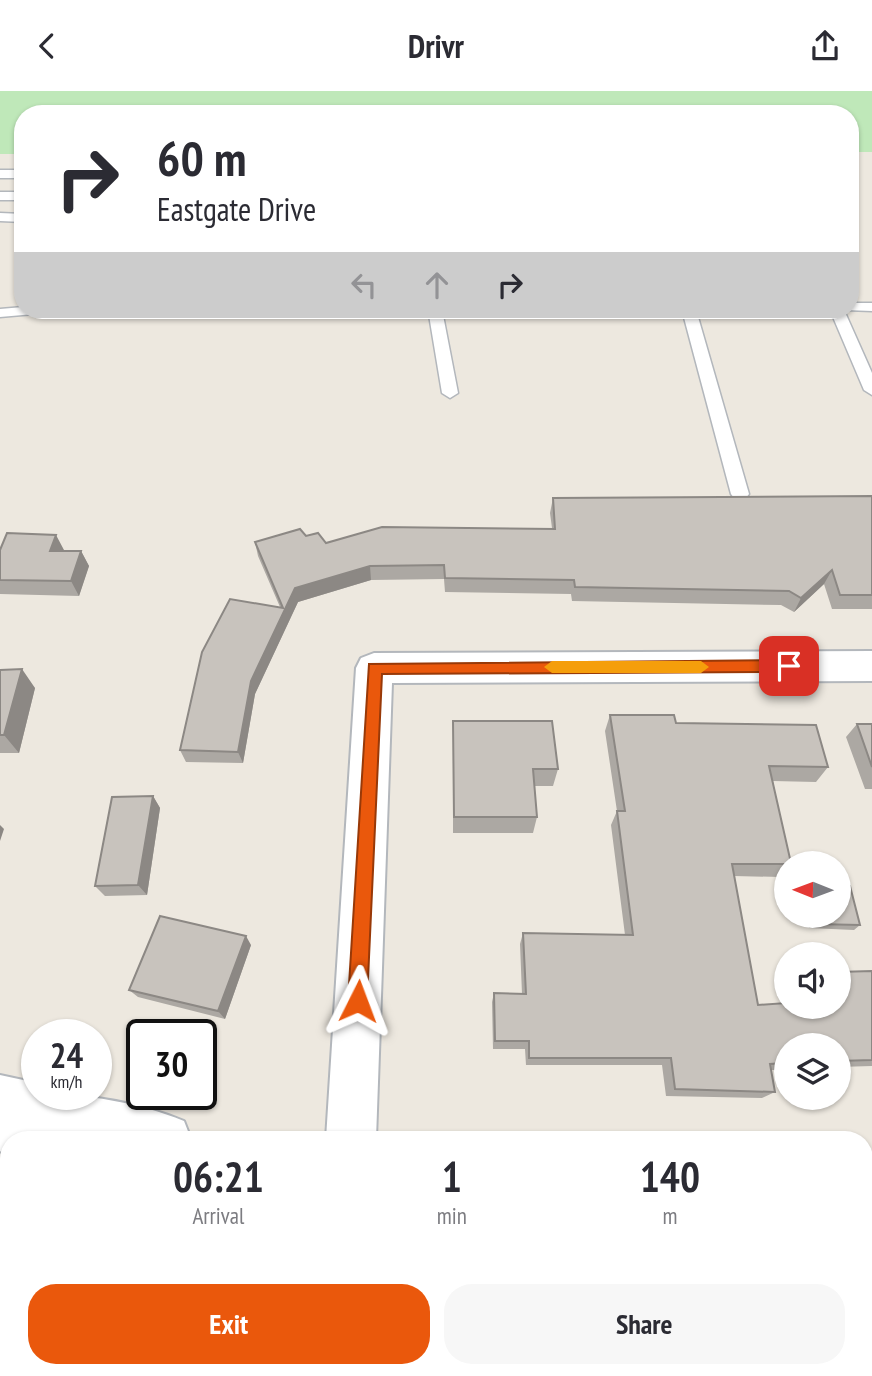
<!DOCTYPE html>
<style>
body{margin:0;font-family:"PT Sans Narrow",sans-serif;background:#f7f7f7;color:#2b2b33;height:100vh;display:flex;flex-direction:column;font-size:26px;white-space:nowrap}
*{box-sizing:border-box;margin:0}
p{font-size:23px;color:#7c7c81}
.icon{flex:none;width:38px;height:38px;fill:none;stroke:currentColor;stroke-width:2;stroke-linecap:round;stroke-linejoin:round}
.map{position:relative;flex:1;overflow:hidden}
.side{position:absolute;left:0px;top:1040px;width:873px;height:247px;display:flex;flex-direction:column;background:#fff;border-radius:28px 28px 0 0;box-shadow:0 2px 5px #0004}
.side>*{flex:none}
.top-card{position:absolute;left:14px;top:14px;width:845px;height:214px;border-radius:28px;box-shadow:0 2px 5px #0004;background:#fff;color:#2b2b33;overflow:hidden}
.needle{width:46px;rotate:271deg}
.tools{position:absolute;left:774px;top:760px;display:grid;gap:14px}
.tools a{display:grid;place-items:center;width:77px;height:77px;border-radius:50%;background:#fff;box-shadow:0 2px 5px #0004;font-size:35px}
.speed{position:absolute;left:21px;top:928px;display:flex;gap:14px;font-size:35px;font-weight:700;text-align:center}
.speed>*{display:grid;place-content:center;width:91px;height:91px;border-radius:50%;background:#fff;box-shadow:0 2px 5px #0004;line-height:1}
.speed small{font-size:18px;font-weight:400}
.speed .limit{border:4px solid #111;border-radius:10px;background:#fff;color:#111}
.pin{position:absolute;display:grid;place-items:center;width:60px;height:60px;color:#fff;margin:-30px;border-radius:14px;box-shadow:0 4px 10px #0006}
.me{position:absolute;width:77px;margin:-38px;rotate:3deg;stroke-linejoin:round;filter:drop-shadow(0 0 5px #0008)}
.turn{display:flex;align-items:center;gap:24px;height:147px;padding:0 28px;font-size:32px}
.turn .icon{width:91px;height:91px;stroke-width:2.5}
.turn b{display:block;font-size:49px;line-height:60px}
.lanes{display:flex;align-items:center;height:66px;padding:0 28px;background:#0003;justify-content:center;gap:35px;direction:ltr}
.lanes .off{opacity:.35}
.eta{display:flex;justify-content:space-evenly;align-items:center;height:119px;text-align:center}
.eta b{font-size:42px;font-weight:600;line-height:49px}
.primary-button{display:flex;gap:14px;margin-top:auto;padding:14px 28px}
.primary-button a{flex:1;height:80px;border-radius:28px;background:#ea580c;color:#fff;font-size:28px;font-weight:600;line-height:80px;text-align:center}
.primary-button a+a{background:#f7f7f7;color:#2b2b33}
header{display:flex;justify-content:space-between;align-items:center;height:91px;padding:0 28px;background:#fff;font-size:32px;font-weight:600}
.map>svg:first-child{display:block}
</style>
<header><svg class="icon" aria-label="back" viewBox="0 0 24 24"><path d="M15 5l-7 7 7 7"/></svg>Drivr<svg class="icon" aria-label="share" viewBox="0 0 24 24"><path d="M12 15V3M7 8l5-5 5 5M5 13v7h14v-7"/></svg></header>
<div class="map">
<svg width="872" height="1285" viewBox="0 0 872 1285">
<rect width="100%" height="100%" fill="#ede8df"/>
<path fill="#bfe8b9" d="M0,0h872v61h-21l-1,-38h-827v40h-23z"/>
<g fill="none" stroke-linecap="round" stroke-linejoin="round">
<g stroke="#b3b7bc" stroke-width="3">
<path id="lane" d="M0,79h23v8h-23z
M0,101h23v8h-23z
M0,122l23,1v8l-23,-1z
M850,212h22v8l-27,-1h5z
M23,216v3h419l16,83 -8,5 -8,-5 -13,-78 -395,-1 -34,3v-8z
M682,219h14l53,184 -3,4h-12l-3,-4z
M830,219h14l28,63v22l-8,-5z"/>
</g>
<g stroke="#b3b7bc" stroke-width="4">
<path id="street" d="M872,560v30l-480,2 -16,456h-50l30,-471 5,-10 13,-5z
M0,984l37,8v11c49,0 101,8 147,27l7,18h-129l-16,-4 -1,4h-36v106l-9,3v-85l9,-4 -9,-8z
M864,1072h8v52h-8z
M638,1278h56l2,7h-58z"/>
</g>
<use href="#lane" fill="#fff" fill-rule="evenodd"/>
<use href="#street" fill="#fff" fill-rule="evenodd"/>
</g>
<path fill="#aca8a3" d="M872,405v113h-40l-8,-25 -30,28 -13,-7 -209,-4 -1,-7 -126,-2 -1,-13 -73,1 -73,22 -43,92 -12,69 -57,-1 -6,-12 100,-143 -22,-51 -3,-14 51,-6 20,7 226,-15 -2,-15 3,-15z
M0,459h64v1h17l8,15 -10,30 -79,-2z
M0,579l35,18 -16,65h-19z
M610,624l66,8 152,44 -12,15 -43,-1 13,82v7l-6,7 -46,-1 24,129 80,1v-34l34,-1v95l-34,1v-22h-52v25h-15l4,22 -13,6 -96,-2 -4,-31h-136l-1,-16h-32l-1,-47 2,-9 28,1 -2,-50 3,-11 102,2 -14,-110 6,-14 -12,-80z
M453,630l105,48 -5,17h-19l3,31 -4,16h-80z
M857,633h15v65h-7l-19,-52z
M153,705l7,12 -13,87 -42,1 -10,-10z
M806,824h32l22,10 -6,5 -45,-2z
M251,854l-26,74 -87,-22 -9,-7z"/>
<path fill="#8c8884" d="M56,444l8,15 -5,16 -9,-15z
M81,460l8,15 -10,30 -8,-15z
M370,475l1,14 -73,22 -43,92 -12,69 -5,-11 13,-71 44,-93z
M832,479l-8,14 -30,28 7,-14z
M22,578l13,19 -16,65 -15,-18z
M153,705l7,12 -13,87 -9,-10z
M0,734l4,4 -4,12z
M246,845l5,9 -26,74 -7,-8z"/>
<path fill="#c8c3bd" stroke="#8c8884" stroke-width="2" d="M872,405v99h-32l-8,-25 -31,28 -12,-7 -214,-4 -1,-7 -129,-2 -1,-13 -74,1 -75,22 -44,93 -13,71 -58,-2 22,-98 28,-53 53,9 -28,-66 45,-13 6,7 12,-3 8,10 56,-16 173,2 -2,-31z
M7,442l49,2 -6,16h31l-10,30 -71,-1v-30z
M22,578l-18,66h-4v-65z
M610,624h64l2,8 140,2 12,42 -59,-1 22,97h-5v1h-54l26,141 28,-2v3h52v-5h3l-3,-11v-18l34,-1v89l-34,1v-16h-52v18l-16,1 5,28 -100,-3 -4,-31h-142v-17h-34l-1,-48 32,1 -3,-61 110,2 -16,-124h8z
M453,630h99l6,48h-25l4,48h-83z
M857,633h15v43z
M153,705l-15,89 -43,1 17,-89z
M838,795h12l10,39 -46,-1 -2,-9h26z
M160,825l86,20 -28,75 -89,-21z
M92,1278h465v7h-467z"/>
<path fill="#ea580c" stroke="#983908" stroke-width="2" d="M789,569l8,6 -8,6 -407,2 -15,327 -3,6 -6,3 -7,-3 -3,-6 21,-337z"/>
<path fill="#f59e0b" d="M552,570h149l8,6 -8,6h-149l-8,-6z"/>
</svg>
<div class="tools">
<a><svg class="needle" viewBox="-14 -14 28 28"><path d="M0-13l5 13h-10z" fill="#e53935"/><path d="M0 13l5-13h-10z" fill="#7c7c81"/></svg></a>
<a><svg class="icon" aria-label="sound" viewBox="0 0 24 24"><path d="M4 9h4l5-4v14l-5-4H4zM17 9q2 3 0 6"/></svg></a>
<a><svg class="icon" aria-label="layers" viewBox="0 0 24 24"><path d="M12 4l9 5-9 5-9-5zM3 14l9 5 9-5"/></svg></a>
</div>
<div class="speed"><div>24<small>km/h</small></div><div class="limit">30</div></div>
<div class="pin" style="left:789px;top:575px;background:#d93025"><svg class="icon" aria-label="arrive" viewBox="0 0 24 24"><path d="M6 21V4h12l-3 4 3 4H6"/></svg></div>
<svg class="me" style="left:358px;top:910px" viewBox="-20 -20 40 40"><path d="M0-17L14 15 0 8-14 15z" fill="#ea580c" stroke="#fff" stroke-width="4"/></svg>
<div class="top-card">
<div class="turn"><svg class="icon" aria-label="right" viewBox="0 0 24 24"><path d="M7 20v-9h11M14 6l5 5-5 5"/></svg><div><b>60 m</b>Eastgate Drive</div></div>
<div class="lanes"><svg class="icon off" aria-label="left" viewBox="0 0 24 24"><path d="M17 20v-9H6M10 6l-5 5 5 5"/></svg><svg class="icon off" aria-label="ahead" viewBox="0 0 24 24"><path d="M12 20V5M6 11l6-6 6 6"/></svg><svg class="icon" aria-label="right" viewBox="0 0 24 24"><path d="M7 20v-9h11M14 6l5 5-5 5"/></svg></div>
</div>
<section class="side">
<div class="eta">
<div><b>06:21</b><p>Arrival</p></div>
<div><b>1</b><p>min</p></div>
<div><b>140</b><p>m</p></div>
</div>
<div class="primary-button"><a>Exit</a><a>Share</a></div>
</section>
</div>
